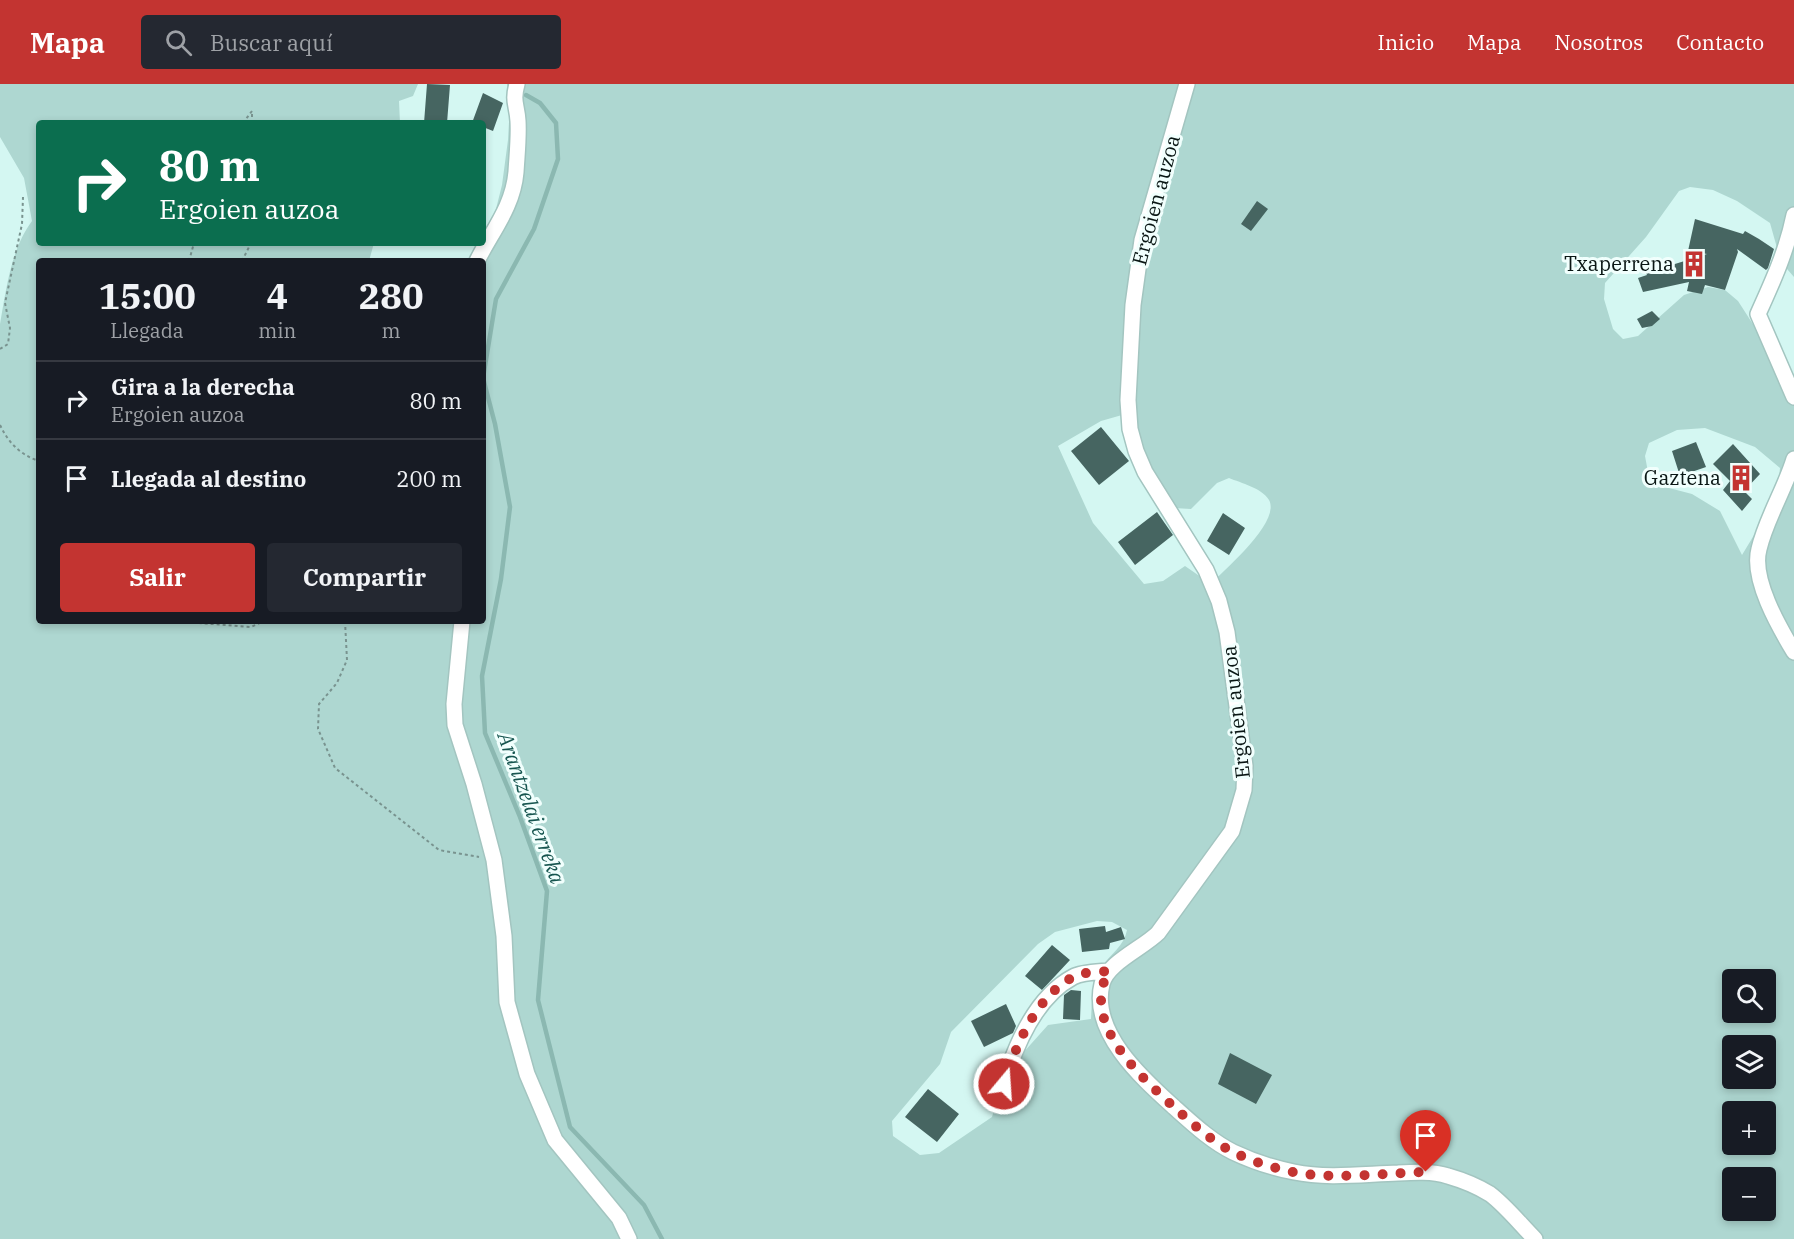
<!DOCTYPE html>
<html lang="es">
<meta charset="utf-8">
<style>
body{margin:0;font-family:"IBM Plex Serif",serif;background:#242831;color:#f1f3f6;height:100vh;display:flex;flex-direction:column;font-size:22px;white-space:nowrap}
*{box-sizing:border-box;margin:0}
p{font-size:20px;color:#9ea1a6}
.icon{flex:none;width:33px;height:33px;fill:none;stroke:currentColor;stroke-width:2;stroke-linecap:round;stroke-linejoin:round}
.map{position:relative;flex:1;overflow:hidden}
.drawer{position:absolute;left:36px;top:174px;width:450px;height:366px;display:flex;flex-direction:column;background:#171b24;border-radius:6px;box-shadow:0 3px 9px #0003}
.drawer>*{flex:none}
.hud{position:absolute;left:36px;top:36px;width:450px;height:126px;border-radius:6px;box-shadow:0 3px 9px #0003;background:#0b6e4f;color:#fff;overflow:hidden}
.controls{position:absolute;left:1722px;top:885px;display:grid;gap:12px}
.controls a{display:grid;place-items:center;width:54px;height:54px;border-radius:6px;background:#171b24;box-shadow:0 3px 9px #0003;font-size:30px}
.pin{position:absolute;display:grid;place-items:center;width:51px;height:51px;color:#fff;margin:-62px -26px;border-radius:50% 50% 50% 0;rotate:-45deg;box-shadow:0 0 6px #0007}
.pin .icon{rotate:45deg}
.me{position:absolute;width:66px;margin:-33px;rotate:18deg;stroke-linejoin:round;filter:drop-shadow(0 0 4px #0008)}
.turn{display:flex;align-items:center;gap:21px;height:126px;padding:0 24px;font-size:27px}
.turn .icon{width:78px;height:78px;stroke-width:2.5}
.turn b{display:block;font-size:42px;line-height:51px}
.eta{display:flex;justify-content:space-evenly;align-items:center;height:102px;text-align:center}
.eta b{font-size:36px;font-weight:700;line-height:42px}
.cta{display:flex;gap:12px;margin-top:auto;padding:12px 24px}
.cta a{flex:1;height:69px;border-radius:6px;background:#c33431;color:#fff;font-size:24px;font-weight:700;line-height:69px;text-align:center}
.cta a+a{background:#242831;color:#f1f3f6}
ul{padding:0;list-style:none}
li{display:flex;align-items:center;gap:18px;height:78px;padding:0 24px;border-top:2px solid #363941}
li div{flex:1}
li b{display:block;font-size:22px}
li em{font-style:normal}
header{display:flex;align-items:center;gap:36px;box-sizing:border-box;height:84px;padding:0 30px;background:#c33431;color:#fff}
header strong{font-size:28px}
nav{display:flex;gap:33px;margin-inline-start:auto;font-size:21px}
.search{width:420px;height:54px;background:#242831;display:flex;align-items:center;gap:15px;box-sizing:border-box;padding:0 21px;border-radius:6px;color:#9ea1a6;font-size:22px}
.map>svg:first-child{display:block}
</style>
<header>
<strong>Mapa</strong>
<div class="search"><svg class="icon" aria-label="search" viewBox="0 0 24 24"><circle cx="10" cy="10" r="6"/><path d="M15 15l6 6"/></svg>Buscar aquí</div>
<nav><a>Inicio</a><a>Mapa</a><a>Nosotros</a><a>Contacto</a></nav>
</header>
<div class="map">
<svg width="1794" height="1155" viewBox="0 0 1794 1155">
<rect width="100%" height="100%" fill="#d4f7f2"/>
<path fill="#aed7d1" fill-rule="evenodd" d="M0,0h418l-5,12 -14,5 1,22h-361v120h335l-5,18h-330v360h444v-360l19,-76 6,-45 2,-36 -3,-20h1287v193l-13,-15 -11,-39 -33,-22 -24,-11 -23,-3 -11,4 -33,46 -41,46 -1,16 9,30 10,10 15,-3 46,-41 24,-8 17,3 13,11 56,87v851h-1794v-915c6,-34 11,-75 32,-103l-8,-43 -24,-41zM1122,331l26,65 26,28 17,1 26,-26 12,-5c12,5 33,10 40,22 12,22 -44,69 -58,84l-26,-18 -22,15 -19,3 -51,-61 -35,-77 43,-25zM1705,344l50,19 25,21 -3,29 -35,58 -22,-44 -28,-17 -42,-11 -5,-27 4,-13 28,-13zM1097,837l15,1 15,8c-3,16 -16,24 -25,36 -10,15 -10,36 -11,53l-43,6 -44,49 -12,43 -53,36 -19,2 -27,-19 -1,-15 48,-57 11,-32 87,-88 17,-12zM1732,896h34v32h-34zM1732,962h34v32h-34zM1732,1028h34v32h-34zM1732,1094h34v32h-34z"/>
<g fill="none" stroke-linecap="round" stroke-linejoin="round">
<path stroke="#8bb8b1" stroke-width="4.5" d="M526,11l14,8 16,20 2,36 -24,70 -38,70 -13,79 12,46 15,83 -9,72 -19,97 3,57 35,84 27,74 -9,109 32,127 74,78 18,34"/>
</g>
<path fill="#466561" d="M427,0l23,1 -3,38h-23z
M483,9l20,10 -10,28 -10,-4v-4h-11z
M1257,117l11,8 -17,22 -10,-7z
M1695,135l48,15 2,-3 14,8 15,10 -6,19 -2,2 -29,-21 1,3 -13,38 -20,-5 -3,9 -15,-3 2,-9 -46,10 -5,-14 9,-3 -1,-2 61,-19 -19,-3z
M1652,227l8,8 -8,7 -10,2 -5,-9z
M1101,343l28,34 -30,24 -28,-34z
M1696,358l10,25 -26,9 -8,-25z
M1733,360l27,30 -16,17 8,8 -10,12 -19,-21 7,-9 -17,-17z
M1157,428l16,23 -38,30 -17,-23z
M1223,429l22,15 -16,27 -22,-14z
M1105,842l1,6 15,-5 4,12 -15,4 -1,6 -27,3 -3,-23z
M1052,861l18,15 -28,30 -17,-14z
M1071,906l10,1 -1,29 -17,-1 1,-24z
M1006,920l10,22 -3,7 -29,14 -13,-26z
M1230,969l42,22 -16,29 -38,-20z
M928,1005l31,25 -22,28 -32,-25z"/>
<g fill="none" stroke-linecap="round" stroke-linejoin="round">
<g stroke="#a3c5c0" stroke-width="18">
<path id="minor" d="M1187,0l-45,156 -9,65 -5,95 2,29 6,22 9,21 61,98 13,31 8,31 18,134 -1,24 -12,41 -74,102c-15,15 -51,30 -56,51 -12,49 42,96 73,124 18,16 36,33 58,44 19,9 40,16 61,20 33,7 70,2 104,1 17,-1 34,-2 50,3 14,4 29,10 42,18 16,12 31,31 45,45
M1794,131c-7,35 -21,66 -36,99l36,83
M477,177c15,-30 36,-54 39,-89 1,-17 3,-35 2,-51 -1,-17 -6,-19 -1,-37
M1794,375c-9,30 -28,60 -35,90 -8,30 20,78 35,103
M462,537l-8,83 1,21 19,59 20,76 10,76 3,66 20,72 28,66 64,78 10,21
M998,1021c11,-44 32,-105 75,-128 9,-5 25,-5 36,-6"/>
</g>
<path stroke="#79938f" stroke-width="2" stroke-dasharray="3 3" stroke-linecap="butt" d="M243,39l9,-12v12
M189,177l5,-18
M242,177l9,-18
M0,265l8,-5 2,-16 -5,-25 17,-79 1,-27
M0,341c8,17 20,30 39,36
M193,537l6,2 52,4 13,-6
M345,537l2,39 -10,23 -18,21 -1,25 17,39 104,82 40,7"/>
<use href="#minor" stroke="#fff" stroke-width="15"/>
</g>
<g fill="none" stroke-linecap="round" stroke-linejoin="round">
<path stroke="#c33431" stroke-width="10" stroke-dasharray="0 18" d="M1004,1000c12,-39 31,-86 69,-107 9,-5 25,-5 36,-6 -30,51 32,106 66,137 18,16 36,33 58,44 18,9 40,16 60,20 38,8 93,1 133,0"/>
</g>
<defs>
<g id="building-bare" transform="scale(2.07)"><path d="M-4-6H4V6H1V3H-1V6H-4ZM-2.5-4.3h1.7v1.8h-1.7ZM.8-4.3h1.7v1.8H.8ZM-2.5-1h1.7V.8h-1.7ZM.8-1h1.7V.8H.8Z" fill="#c33431" stroke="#f1fffd" stroke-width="2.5" paint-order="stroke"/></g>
</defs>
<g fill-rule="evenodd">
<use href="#building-bare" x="1694" y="180"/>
<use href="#building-bare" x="1741" y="394"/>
</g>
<g text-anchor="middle" stroke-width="6" stroke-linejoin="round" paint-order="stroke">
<g font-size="20" fill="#091614" stroke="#f1fffd">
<text transform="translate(1156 116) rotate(-75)" y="7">Ergoien auzoa</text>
<text transform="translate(1236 628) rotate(-96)" y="7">Ergoien auzoa</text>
</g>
<g font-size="20" fill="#091614" stroke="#f1fffd" text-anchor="end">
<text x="1674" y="187">Txaperrena</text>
<text x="1721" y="401">Gaztena</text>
</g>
<g font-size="21" font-style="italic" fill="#16554f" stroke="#f1fffd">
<text transform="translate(531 724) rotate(70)" y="7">Arantzelai erreka</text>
</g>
</g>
</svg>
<div class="controls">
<a><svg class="icon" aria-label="search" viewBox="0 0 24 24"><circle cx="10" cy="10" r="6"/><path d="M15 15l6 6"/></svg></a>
<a><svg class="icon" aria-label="layers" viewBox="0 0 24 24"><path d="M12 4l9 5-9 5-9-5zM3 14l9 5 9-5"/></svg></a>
<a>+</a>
<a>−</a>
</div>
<div class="pin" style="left:1426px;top:1088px;background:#d93025"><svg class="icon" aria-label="arrive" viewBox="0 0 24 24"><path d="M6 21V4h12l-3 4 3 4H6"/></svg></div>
<svg class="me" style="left:1004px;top:1000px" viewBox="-20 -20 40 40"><circle r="17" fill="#c33431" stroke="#fff" stroke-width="3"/><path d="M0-11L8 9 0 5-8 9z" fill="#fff"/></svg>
<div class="hud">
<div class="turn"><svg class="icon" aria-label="right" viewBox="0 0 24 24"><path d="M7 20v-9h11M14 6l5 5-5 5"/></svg><div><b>80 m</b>Ergoien auzoa</div></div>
</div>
<section class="drawer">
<div class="eta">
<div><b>15:00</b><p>Llegada</p></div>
<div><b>4</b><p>min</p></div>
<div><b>280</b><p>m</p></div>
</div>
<ul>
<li><svg class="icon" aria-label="right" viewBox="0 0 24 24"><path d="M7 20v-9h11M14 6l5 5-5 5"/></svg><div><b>Gira a la derecha</b><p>Ergoien auzoa</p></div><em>80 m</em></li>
<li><svg class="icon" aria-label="arrive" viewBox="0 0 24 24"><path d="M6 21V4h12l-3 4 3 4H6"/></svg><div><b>Llegada al destino</b></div><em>200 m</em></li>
</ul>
<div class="cta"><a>Salir</a><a>Compartir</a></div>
</section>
</div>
